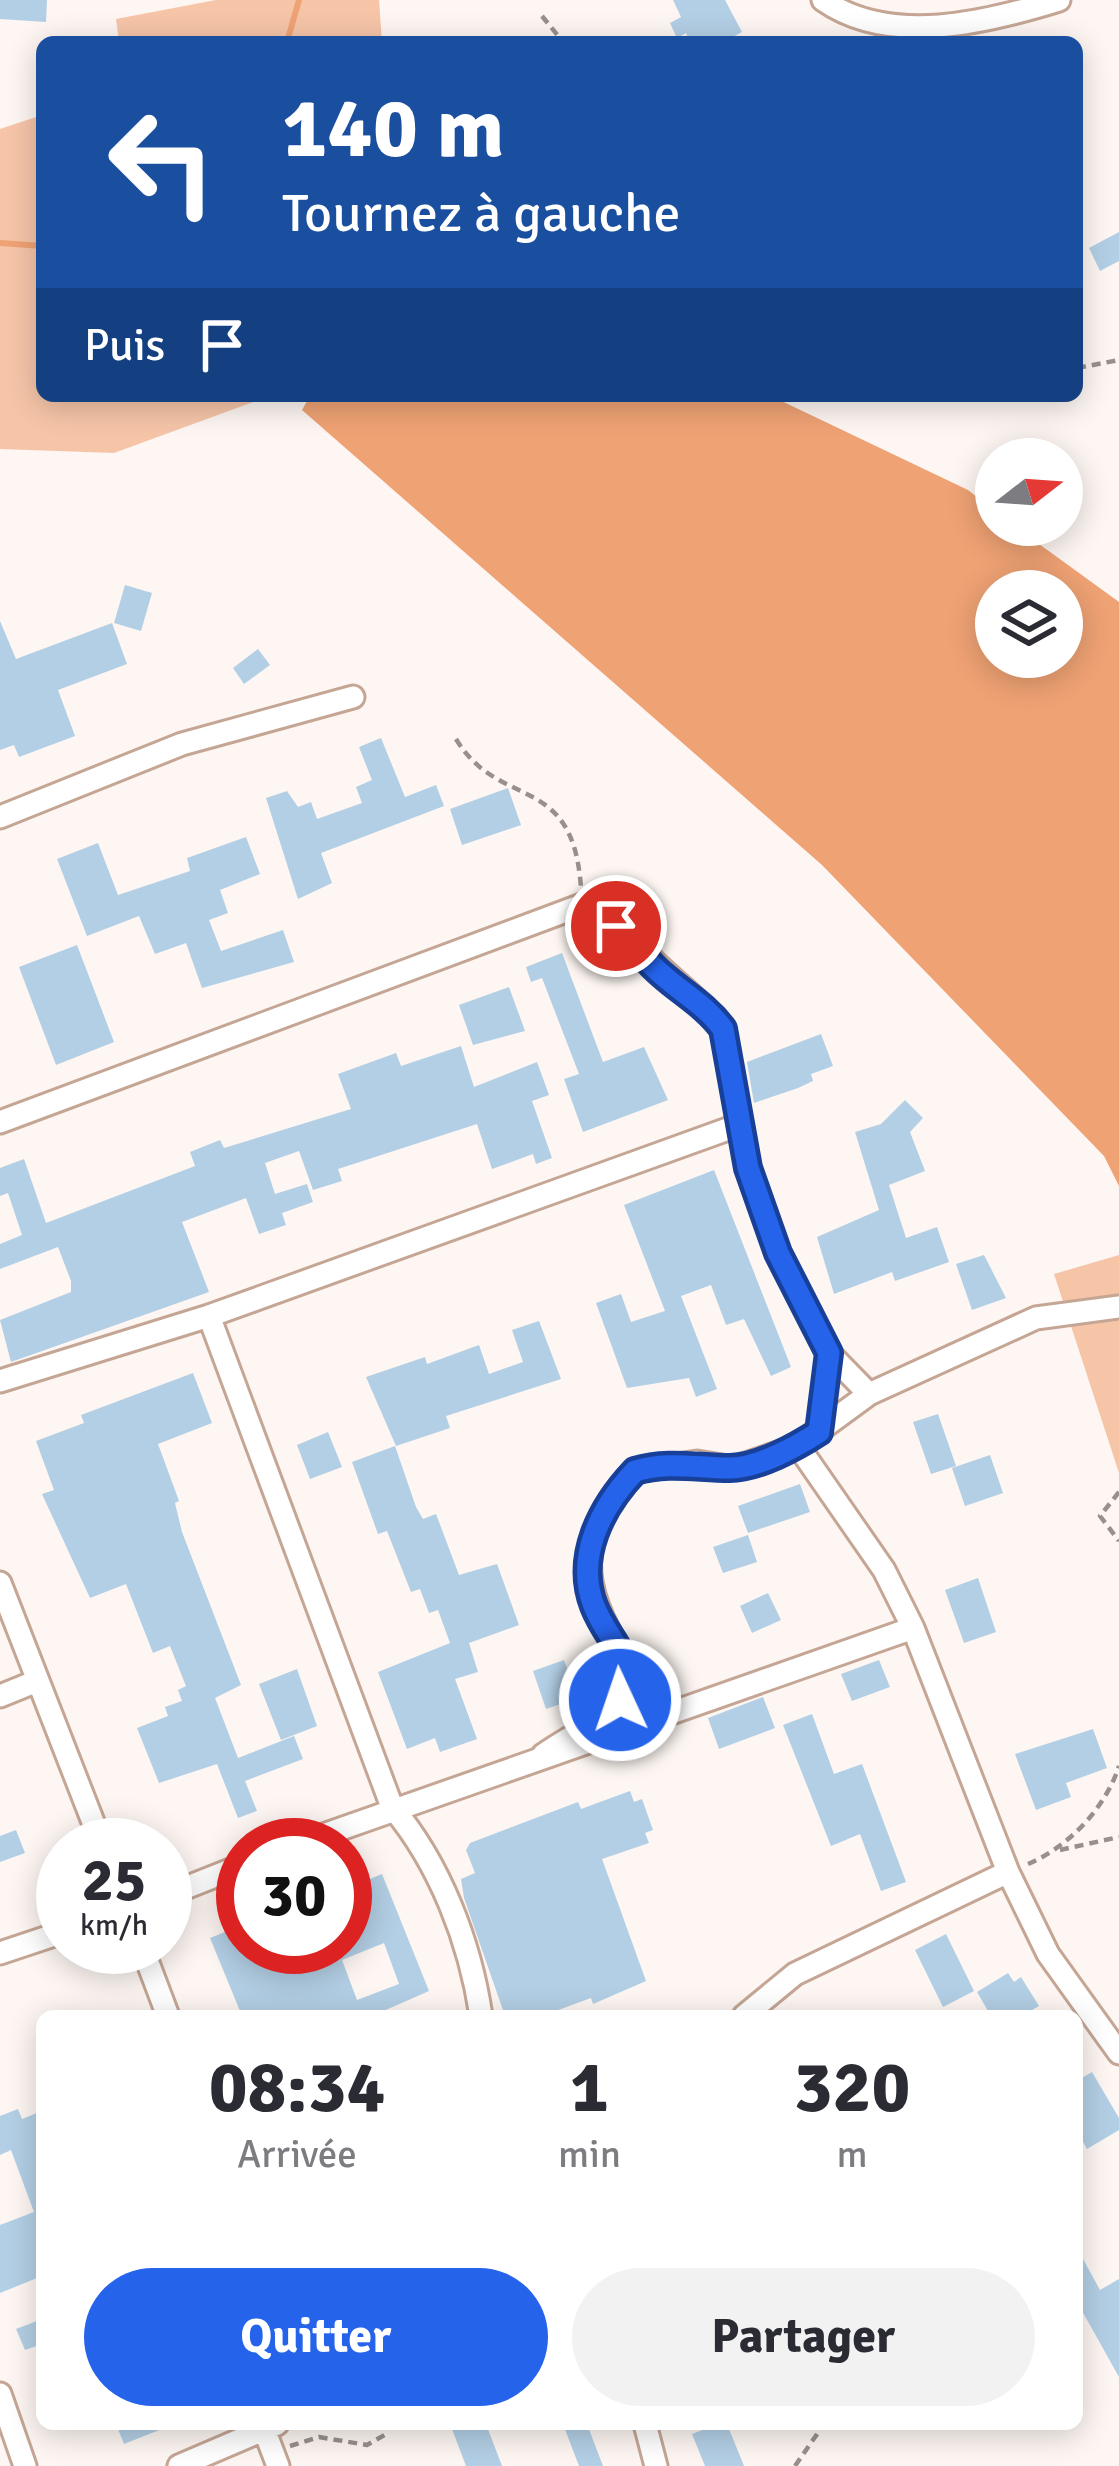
<!DOCTYPE html>
<html lang="fr">
<meta charset="utf-8">
<style>
body{margin:0;font-family:Signika,sans-serif;background:#f2f2f3;color:#2b2b33;height:100vh;display:flex;flex-direction:column;font-size:45px;white-space:nowrap}
*{box-sizing:border-box;margin:0}
p{font-size:39px;color:#7c7c81}
.icon{flex:none;width:66px;height:66px;fill:none;stroke:currentColor;stroke-width:2;stroke-linecap:round;stroke-linejoin:round}
.map{position:relative;flex:1;overflow:hidden}
.sheet{position:absolute;left:36px;top:2010px;width:1047px;height:420px;display:flex;flex-direction:column;background:#fff;border-radius:18px;box-shadow:0 6px 30px #0003}
.sheet>*{flex:none}
.banner{position:absolute;left:36px;top:36px;width:1047px;height:366px;border-radius:18px;box-shadow:0 6px 30px #0003;background:#1a4fa0;color:#fff;overflow:hidden}
.needle{width:78px;rotate:73deg}
.buttons{position:absolute;left:975px;top:438px;display:grid;gap:24px}
.buttons a{display:grid;place-items:center;width:108px;height:108px;border-radius:50%;background:#fff;box-shadow:0 6px 30px #0003;font-size:60px}
.speed{position:absolute;left:36px;top:1818px;display:flex;gap:24px;font-size:60px;font-weight:700;text-align:center}
.speed>*{display:grid;place-content:center;width:156px;height:156px;border-radius:50%;background:#fff;box-shadow:0 6px 30px #0003;line-height:1}
.speed small{font-size:30px;font-weight:400}
.speed .limit{border:18px solid #d22;background:#fff;color:#111}
.pin{position:absolute;display:grid;place-items:center;width:102px;height:102px;color:#fff;margin:-51px;border:6px solid #fff;border-radius:50%;box-shadow:0 3px 12px #0007}
.me{position:absolute;width:132px;margin:-66px;rotate:357deg;stroke-linejoin:round;filter:drop-shadow(0 0 9px #0008)}
.turn{display:flex;align-items:center;gap:42px;height:252px;padding:0 48px;font-size:54px}
.turn .icon{width:156px;height:156px;stroke-width:2.5}
.turn b{display:block;font-size:84px;line-height:102px}
.then{display:flex;align-items:center;height:114px;padding:0 48px;background:#0003;gap:24px;font-size:45px}
.eta{display:flex;justify-content:space-evenly;align-items:center;height:204px;text-align:center}
.eta b{font-size:72px;font-weight:700;line-height:84px}
.cta{display:flex;gap:24px;margin-top:auto;padding:24px 48px}
.cta a{flex:1;height:138px;border-radius:72px;background:#2563eb;color:#fff;font-size:48px;font-weight:700;line-height:138px;text-align:center}
.cta a+a{background:#f2f2f3;color:#2b2b33}
.map>svg:first-child{display:block}
</style>
<div class="map">
<svg width="1119" height="2466" viewBox="0 0 1119 2466">
<rect width="100%" height="100%" fill="#fdf6f2"/>
<path fill="#f6c5a8" d="M216,0h163l3,42h-263l-3,-23z
M42,115v281h228l-156,57 -114,-4v-320z
M1119,1255v218l-65,-199z"/>
<path fill="#efa274" fill-rule="evenodd" d="M310,396h461l197,94 28,22v13h17l106,77v584l-15,-30 -282,-291 -520,-455zM996,591h66v66h-66z"/>
<g fill="none" stroke-linecap="round" stroke-linejoin="round">
<path stroke="#efa274" stroke-width="6" d="M287,42l12,-42
M0,243l42,3"/>
</g>
<path fill="#b3cfe5" fill-rule="evenodd" d="M0,0h47l-1,22 -46,-3z
M673,0h52l17,32 -19,10h-33l-4,-9 -9,5 -7,-15 11,-6z
M1119,232v29l-19,10 -11,-23z
M125,585l27,8 -11,38 -27,-8z
M0,621l16,38 96,-36 15,41 -69,26 17,46 -56,21 -5,-12 -14,5z
M258,649l12,16 -26,19 -11,-16z
M381,738l24,59 31,-12 8,21 -123,47 11,30 -34,16 -32,-101 21,-7 11,16 13,-5 6,17 45,-16 -6,-16 16,-7 -13,-33z
M508,788l13,37 -59,20 -12,-36z
M246,837l14,37 -40,16 8,23 -19,7 12,31 62,-21 11,32 -92,26 -16,-45 -31,11 -16,-38 -52,20 -30,-77 41,-16 20,52 72,-24 -3,-13z
M77,945l37,97 -58,23 -37,-98z
M562,953l41,109 41,-15 24,53 -85,32 -19,-53 15,-5 -37,-96 -11,4 -5,-15z
M509,987l16,44 -52,14 -14,-40z
M821,1034l12,32 -22,8 2,7 -15,7 -44,15 -7,-41z
M461,1046l13,41 63,-25 12,33 -17,6 20,57 -16,6 -3,-10 -41,15 -15,-45 -139,45 4,12 -29,9 -14,-39 -34,12 10,31 32,-10 6,18 -31,11 4,12 -27,9 -13,-36 -64,24 27,70 -198,70 -11,-42 71,-28v-11l-13,-34 -58,22v-25l22,-9 -14,-42 -8,3v-28l24,-9 22,64 149,-57 -5,-14 30,-12 4,8 127,-39 -13,-35 58,-21 5,13z
M905,1100l18,18 -13,14 15,39 -36,14 17,53 31,-11 12,35 -54,19 -3,-9 -58,22 -17,-57 62,-27 -24,-78 26,-8z
M714,1170l77,197 -20,9 -27,-57 -18,6 -15,-40 -30,11 36,93 -21,8 -7,-19 -62,10 -31,-85 25,-9 10,28 34,-11 -41,-106z
M984,1255l22,43 -34,12 -16,-46z
M539,1321l22,58 -115,37 4,12 -54,18 -30,-69 59,-20 2,7 52,-19 10,29 34,-12 -11,-32z
M193,1373l19,50 -54,21 21,57 -4,2 7,29 59,153 -26,13 23,60 56,-22 9,23 -58,22 12,30 -19,7 -21,-54 -58,19 -22,-55 31,-12 -3,-9 17,-6 -4,-11 8,-4 -16,-40 -17,7 -27,-69 -36,14 -48,-104 12,-4 -18,-49 48,-18 -3,-8z
M938,1414l18,52 -25,8 -18,-52z
M328,1432l14,35 -32,12 -13,-34z
M395,1446l21,61 7,12 13,-5 23,61 38,-11 22,61 -50,18 9,29 -23,7 22,60 -37,13 -5,-14 -28,11 -29,-77 72,-29 -12,-33 -9,3 -9,-24 -9,3 -24,-61 -9,3 -26,-72z
M990,1455l13,38 -38,13 -13,-38z
M800,1484l10,28 -62,21 -10,-27z
M748,1535l9,27 -34,11 -10,-26z
M978,1578l18,54 -32,11 -19,-53z
M768,1593l13,27 -29,13 -12,-27z
M564,1660l14,38 -32,11 -13,-38z
M879,1660l11,27 -38,14 -11,-27z
M297,1669l20,57 -36,14 -22,-56z
M763,1697l12,31 -56,21 -11,-31z
M812,1714l22,60 28,-10 44,118 -25,9 -21,-57 -29,12 -48,-121z
M1093,1729l14,39 -41,15 5,14 -35,13 -21,-56z
M630,1791l4,11 8,-3 11,31 -8,3 4,10 -47,16 44,122 -53,23 -2,-6 -49,18h-37l-41,-118 -3,-19 14,-6 -9,-23 4,-7 108,-41 3,7z
M16,1830l9,23 -25,9v-26z
M382,1874l47,117 -57,25h-130l-32,-78 27,-11 6,4v16h102v-58zM384,1943l15,41 -42,16 -15,-40z
M946,1934l28,57 -31,16 -28,-57z
M1008,1973l6,9 7,-5 18,29 -17,10h-31l-14,-24z
M1092,2072l27,46v12l-32,19 -10,-18v-50z
M18,2109l4,10 20,-8v165l-42,17v-68l34,-13 -23,-62 -11,5v-39z
M1077,2248l23,42 19,-11v98l-42,-75z
M42,2319v25l-17,6 -9,-21z
M116,2424h56v1l-48,19z
M450,2424h36l16,42h-36z
M563,2424h24l16,42h-24z
M718,2424h9l17,42h-39l-13,-32z"/>
<g fill="none" stroke-linecap="round" stroke-linejoin="round">
<g stroke="#c5a695" stroke-width="27">
<path id="minor" d="M823,0c67,47 165,22 236,0
M0,817l182,-73 171,-47
M0,1122l582,-217c11,23 24,17 44,24 28,41 69,62 97,100l25,139 30,85 51,100 40,41
M209,1316l183,491c48,57 78,135 89,209
M0,1381l209,-65 530,-191
M819,1432l10,-79
M798,1446l86,124 29,58 95,244 40,82 71,99
M0,1583l102,262
M0,1696l37,-15
M543,1755c22,-16 61,-34 77,-55 36,-50 -96,-113 15,-229l62,-9 37,6 64,-22 71,-52 167,-76 83,-11
M295,1845l618,-217
M165,1896l78,-31
M142,1947l26,69
M0,1953l63,-21
M744,2016l51,-42 213,-102
M0,2394l25,72
M645,2424l11,42
M264,2429l14,37
M179,2466l98,-42"/>
</g>
<path stroke="#99908b" stroke-width="4.5" stroke-dasharray="9 6" stroke-linecap="butt" d="M542,16l21,26
M1077,368l42,-8
M456,739c44,73 117,31 125,149
M1119,1492l-19,24 19,25
M1060,1850l59,-13
M1028,1864c40,-17 77,-55 91,-98
M290,2446l29,-9 48,8 21,-12
M795,2466l29,-42"/>
<use href="#minor" stroke="#fff" stroke-width="21"/>
</g>
<g fill="none" stroke-linecap="round" stroke-linejoin="round">
<g stroke="#184099" stroke-width="30">
<path id="route" d="M616,926c17,6 22,23 33,36 22,25 54,39 74,67l25,139 30,85 51,100 -10,79c-23,15 -61,36 -89,36 -34,0 -61,-7 -95,3 -34,36 -60,86 -41,135 16,40 41,46 26,94"/>
</g>
<use href="#route" stroke="#2563eb" stroke-width="21"/>
</g>
</svg>
<div class="buttons">
<a><svg class="needle" viewBox="-14 -14 28 28"><path d="M0-13l5 13h-10z" fill="#e53935"/><path d="M0 13l5-13h-10z" fill="#7c7c81"/></svg></a>
<a><svg class="icon" aria-label="layers" viewBox="0 0 24 24"><path d="M12 4l9 5-9 5-9-5zM3 14l9 5 9-5"/></svg></a>
</div>
<div class="speed"><div>25<small>km/h</small></div><div class="limit">30</div></div>
<div class="pin" style="left:616px;top:926px;background:#d93025"><svg class="icon" aria-label="arrive" viewBox="0 0 24 24"><path d="M6 21V4h12l-3 4 3 4H6"/></svg></div>
<svg class="me" style="left:620px;top:1700px" viewBox="-20 -20 40 40"><circle r="17" fill="#2563eb" stroke="#fff" stroke-width="3"/><path d="M0-11L8 9 0 5-8 9z" fill="#fff"/></svg>
<div class="banner">
<div class="turn"><svg class="icon" aria-label="left" viewBox="0 0 24 24"><path d="M17 20v-9H6M10 6l-5 5 5 5"/></svg><div><b>140 m</b>Tournez à gauche</div></div>
<div class="then">Puis<svg class="icon" aria-label="arrive" viewBox="0 0 24 24"><path d="M6 21V4h12l-3 4 3 4H6"/></svg></div>
</div>
<section class="sheet">
<div class="eta">
<div><b>08:34</b><p>Arrivée</p></div>
<div><b>1</b><p>min</p></div>
<div><b>320</b><p>m</p></div>
</div>
<div class="cta"><a>Quitter</a><a>Partager</a></div>
</section>
</div>
